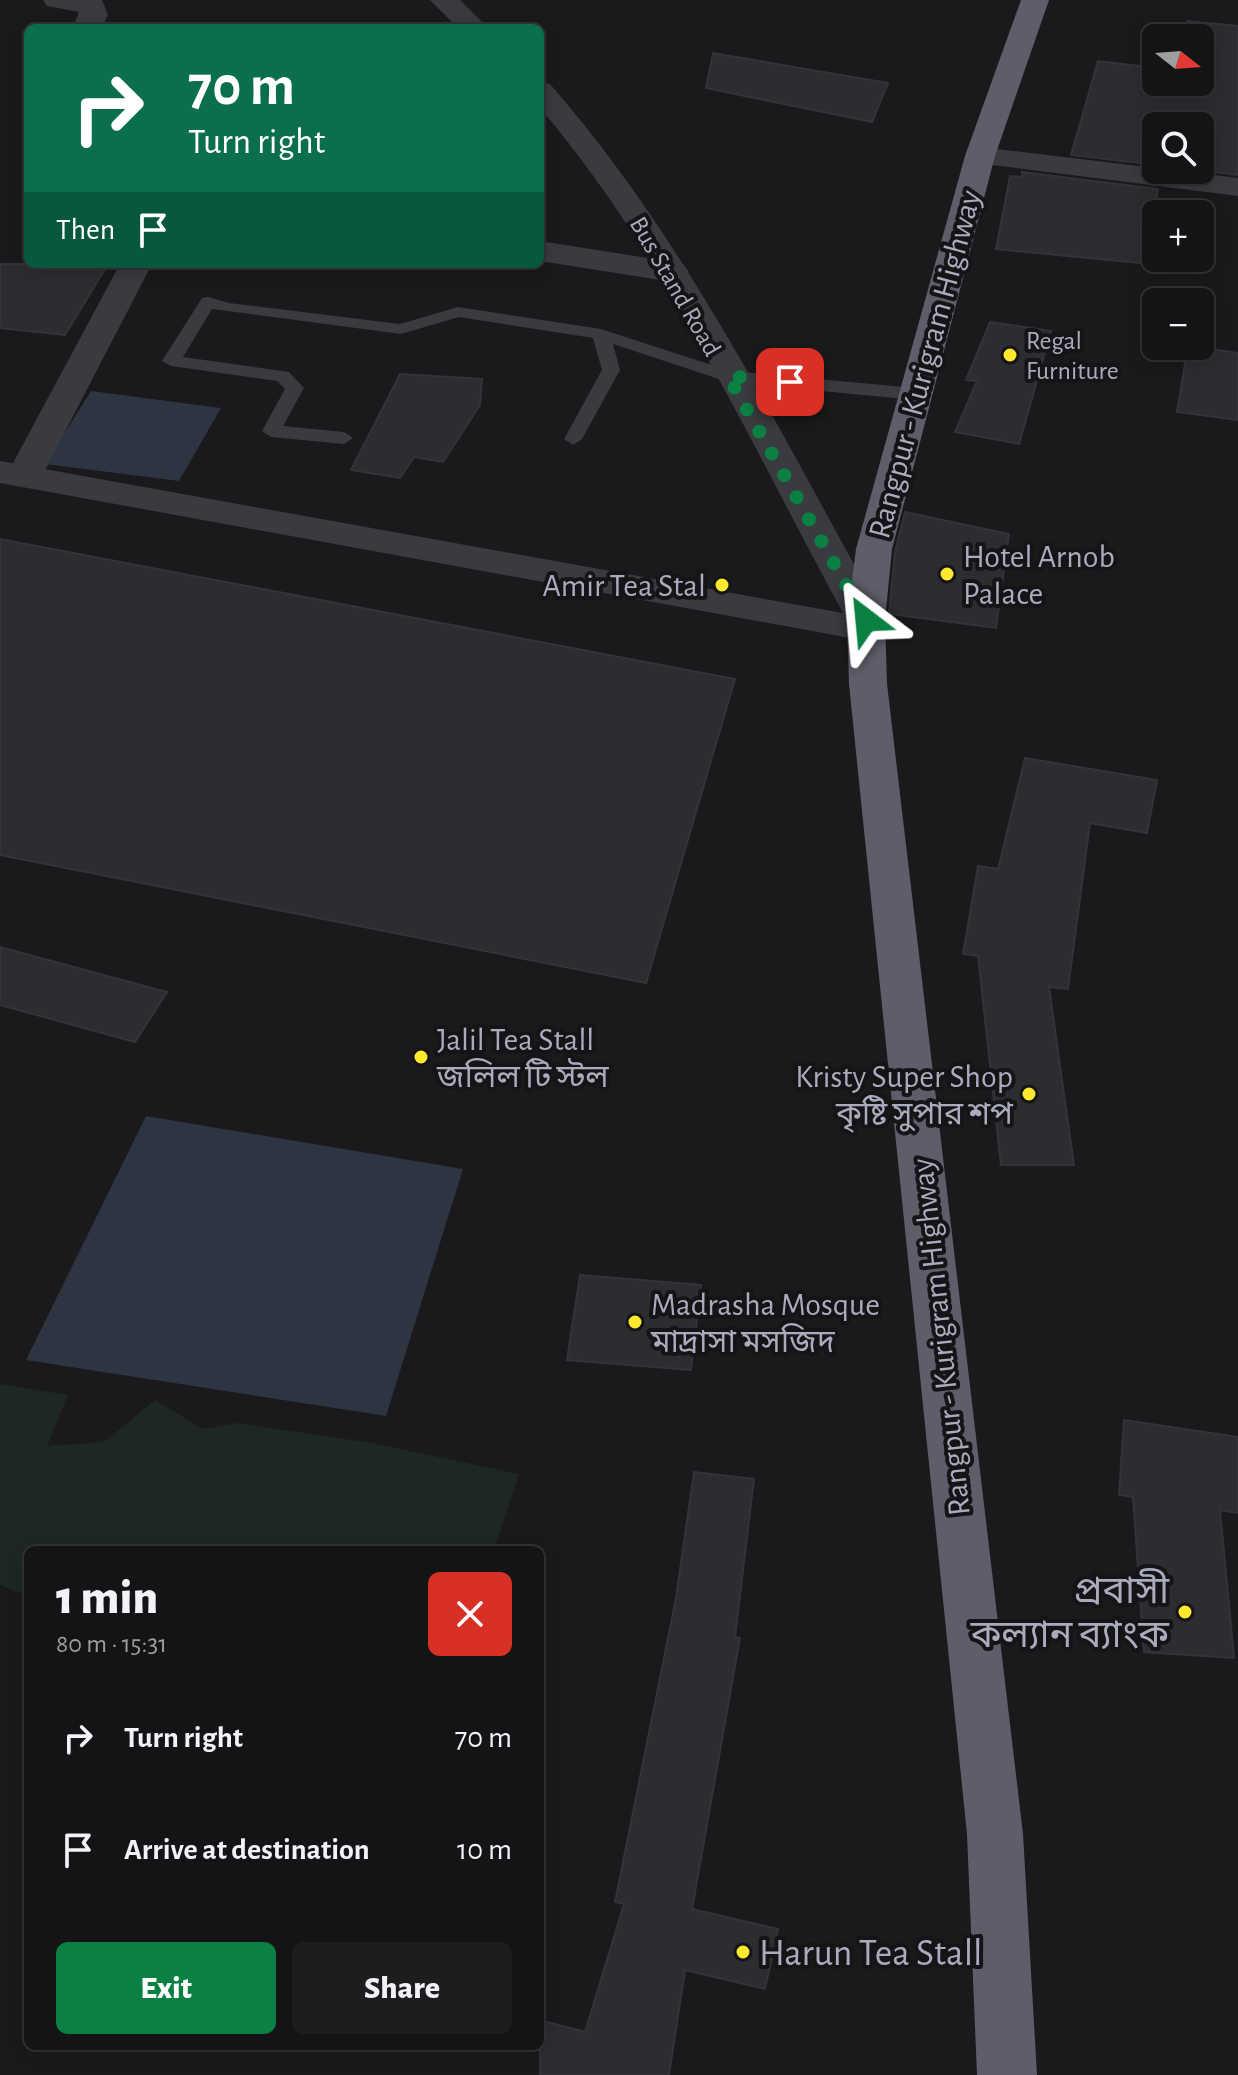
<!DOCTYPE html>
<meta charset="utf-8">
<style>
body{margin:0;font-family:"Alegreya Sans","Noto Sans Bengali",sans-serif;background:#1d1c1e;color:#f1f3f6;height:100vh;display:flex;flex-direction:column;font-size:30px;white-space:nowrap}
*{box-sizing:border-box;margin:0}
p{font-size:26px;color:#9d9ea0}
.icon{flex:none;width:44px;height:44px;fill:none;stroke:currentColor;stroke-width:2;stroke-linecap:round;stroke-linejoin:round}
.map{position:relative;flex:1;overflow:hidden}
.sheet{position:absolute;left:24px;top:1546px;width:520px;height:504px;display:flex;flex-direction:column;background:#141315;border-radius:12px;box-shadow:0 4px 20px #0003,0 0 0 2px #333234}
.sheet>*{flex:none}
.top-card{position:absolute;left:24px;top:24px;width:520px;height:244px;border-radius:12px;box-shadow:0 4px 20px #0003,0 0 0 2px #333234;background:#0b6e4f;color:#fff;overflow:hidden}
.needle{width:52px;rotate:107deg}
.tools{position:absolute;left:1142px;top:24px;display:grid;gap:16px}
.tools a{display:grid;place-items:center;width:72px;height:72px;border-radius:12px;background:#141315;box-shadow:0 4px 20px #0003,0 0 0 2px #333234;font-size:40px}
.pin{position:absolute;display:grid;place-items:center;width:68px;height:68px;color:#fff;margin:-34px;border-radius:16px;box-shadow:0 4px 12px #0006}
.me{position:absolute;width:88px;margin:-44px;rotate:331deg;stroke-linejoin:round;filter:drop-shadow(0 0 6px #0008)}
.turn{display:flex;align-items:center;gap:28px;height:168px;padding:0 32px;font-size:36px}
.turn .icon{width:104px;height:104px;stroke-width:2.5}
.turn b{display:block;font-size:56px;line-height:68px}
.then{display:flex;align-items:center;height:76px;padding:0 32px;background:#0003;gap:16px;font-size:30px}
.round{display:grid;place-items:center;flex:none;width:84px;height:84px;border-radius:12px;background:#1d1c1e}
.headline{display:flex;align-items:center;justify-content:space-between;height:136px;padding:0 32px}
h1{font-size:48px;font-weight:800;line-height:60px}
.button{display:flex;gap:16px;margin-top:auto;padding:16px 32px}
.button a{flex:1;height:92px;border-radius:12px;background:#0b8043;color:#fff;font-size:32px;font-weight:800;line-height:92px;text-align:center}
.button a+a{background:#1d1c1e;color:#f1f3f6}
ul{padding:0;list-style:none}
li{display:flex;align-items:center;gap:24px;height:112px;padding:0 32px}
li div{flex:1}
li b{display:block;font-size:30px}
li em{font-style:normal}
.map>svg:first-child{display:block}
</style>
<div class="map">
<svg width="1238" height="2075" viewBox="0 0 1238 2075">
<rect width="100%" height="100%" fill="#1a191c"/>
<path fill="#1e2822" d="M0,1384l68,11 -21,51 57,-4 51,-42 48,29 34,-6 135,20 147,31 -25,76h-466v46l-28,-11z"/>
<path fill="#2d3442" d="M91,391l130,17 -42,73 -134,-17z
M146,1116l317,53 -77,247 -360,-56z"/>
<path fill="#2d2c30" stroke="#343338" stroke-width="2" d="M1187,21l51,5v149l-41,-5h3v-44h-44v39l-85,-10 27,-94 58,7v14h44v-44h-15z
M713,53l175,30 -16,39 -166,-34z
M1022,172l136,17 -9,75 -153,-15 14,-73 12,1z
M0,264h108l-43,71 -65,-7z
M990,322l61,9 -32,113 -64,-12 22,-51 -11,-1z
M1188,346l50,7v67l-61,-8z
M400,374l82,5 -2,26 -37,57 -29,-5 -14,21 -49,-8z
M905,512l104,22 -13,94 -107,-14 6,-62z
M0,539l735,140 -89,304 -646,-128z
M1025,758l132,22 -10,53 -57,-10 -22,166 -19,-2 25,178h-73l-23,-209 -15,-2 15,-88 20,3z
M0,947l167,45 -32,50 -135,-37z
M580,1275l121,10 -10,85 -124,-10z
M1124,1420l114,17v76l-18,-3 14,148 -90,-6 -11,-155 -14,-2z
M694,1472l60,7 -19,158 5,1 -48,271 86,20 -13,60 -80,-19 -16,105h-129v-55l45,12 39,-128 -9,-2 61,-304z"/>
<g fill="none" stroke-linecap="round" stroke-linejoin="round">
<path fill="#3a3a41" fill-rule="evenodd" d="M208,297l21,6 171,21 58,-17 143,22 129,42 185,17 9,6 -9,6 -187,-18 -115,-38 7,26 -38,69 -9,6 -9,-6 38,-69 -9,-32 -134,-21 -58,17 -189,-25 -29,48 106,15 15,16 -21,38 61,6 9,6 -9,6 -73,-7 -9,-6 23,-42 -8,-8 -106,-15 -9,-5 40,-63z"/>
<path fill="#3a3a41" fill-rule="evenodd" d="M43,0h59l6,15 -7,13h-28l6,-16 -32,-6z
M980,147l258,31v18l-269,-34 -4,-6 4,-6z
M540,241l133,21 11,3 5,7 -5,7 -11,3 -133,-21z
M120,264h32l-110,212 -6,7 -12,4 -12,-4 -6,-7z"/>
<path fill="#3a3a41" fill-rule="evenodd" d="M430,0h30l28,28h-30z
M540,81l10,3c139,159 232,353 335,536l-3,4 4,5 -6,8 -13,4 -867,-158v-22l843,152c-91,-167 -179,-360 -303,-505z"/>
<path fill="#5e5e6a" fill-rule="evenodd" d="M1021,0h28l-54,156 -103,393 -7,71 2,64 136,1150 14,241h-60l-10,-241 -118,-1150 -2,-64 9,-71 109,-393z"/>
</g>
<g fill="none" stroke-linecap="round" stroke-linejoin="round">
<path stroke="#0b8043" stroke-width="14" stroke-dasharray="0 25.2" d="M790,382l-62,-6 138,244"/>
</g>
<g fill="#ffe92e" stroke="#151417" stroke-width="3">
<circle cx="1010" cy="355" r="8"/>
<circle cx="947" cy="574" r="8"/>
<circle cx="722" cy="585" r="8"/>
<circle cx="421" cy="1057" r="8"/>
<circle cx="1029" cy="1094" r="8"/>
<circle cx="635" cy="1322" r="8"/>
<circle cx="1185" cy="1612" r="8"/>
<circle cx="743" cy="1952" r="8"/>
</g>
<g text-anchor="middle" stroke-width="8" stroke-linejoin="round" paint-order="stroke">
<g font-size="26" fill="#aaacbd" stroke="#151417">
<text transform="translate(676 286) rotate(60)" y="9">Bus Stand Road</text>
</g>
<g font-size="26" fill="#aaacbd" stroke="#151417" text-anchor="start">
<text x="1026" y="349">Regal<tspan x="1026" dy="30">Furniture</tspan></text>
</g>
<g font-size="32" fill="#aaacbd" stroke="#151417">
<text transform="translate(924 364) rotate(-75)" y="11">Rangpur - Kurigram Highway</text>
<text transform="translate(940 1337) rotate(-96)" y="11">Rangpur - Kurigram Highway</text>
</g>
<g font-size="32" fill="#aaacbd" stroke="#151417" text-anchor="start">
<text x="963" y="567">Hotel Arnob<tspan x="963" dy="37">Palace</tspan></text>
<text x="706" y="596" text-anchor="end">Amir Tea Stal</text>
<text x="437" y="1050">Jalil Tea Stall<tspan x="437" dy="37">জলিল টি স্টল</tspan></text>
<text x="1013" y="1087" text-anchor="end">Kristy Super Shop<tspan x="1013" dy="37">কৃষ্টি সুপার শপ</tspan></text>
<text x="651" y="1315">Madrasha Mosque<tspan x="651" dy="37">মাদ্রাসা মসজিদ</tspan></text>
</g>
<g font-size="38" fill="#aaacbd" stroke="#151417" text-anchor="end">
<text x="1169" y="1603">প্রবাসী<tspan x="1169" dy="44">কল্যান ব্যাংক</tspan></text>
<text x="759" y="1965" text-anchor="start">Harun Tea Stall</text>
</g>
</g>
</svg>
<div class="tools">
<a><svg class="needle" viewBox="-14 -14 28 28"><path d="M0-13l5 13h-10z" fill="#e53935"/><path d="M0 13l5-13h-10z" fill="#9d9ea0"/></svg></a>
<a><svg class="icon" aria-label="search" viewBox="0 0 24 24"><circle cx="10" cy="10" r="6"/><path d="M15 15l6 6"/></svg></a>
<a>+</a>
<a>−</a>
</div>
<div class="pin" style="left:790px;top:382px;background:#d93025"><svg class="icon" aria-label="arrive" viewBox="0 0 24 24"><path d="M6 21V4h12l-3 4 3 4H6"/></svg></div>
<svg class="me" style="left:866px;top:620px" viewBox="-20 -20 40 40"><path d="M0-17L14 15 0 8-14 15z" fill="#0b8043" stroke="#fff" stroke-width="4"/></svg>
<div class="top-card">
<div class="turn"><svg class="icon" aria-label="right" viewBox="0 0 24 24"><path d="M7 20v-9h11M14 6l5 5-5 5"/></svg><div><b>70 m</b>Turn right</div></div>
<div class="then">Then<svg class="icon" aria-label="arrive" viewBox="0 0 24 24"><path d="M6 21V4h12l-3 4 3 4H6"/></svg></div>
</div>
<section class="sheet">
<div class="headline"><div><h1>1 min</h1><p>80 m · 15:31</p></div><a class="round" style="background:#d93025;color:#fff"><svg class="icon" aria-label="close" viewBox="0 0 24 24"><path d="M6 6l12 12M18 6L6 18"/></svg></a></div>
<ul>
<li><svg class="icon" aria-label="right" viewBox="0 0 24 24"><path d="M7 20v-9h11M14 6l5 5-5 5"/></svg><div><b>Turn right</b></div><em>70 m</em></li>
<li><svg class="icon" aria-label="arrive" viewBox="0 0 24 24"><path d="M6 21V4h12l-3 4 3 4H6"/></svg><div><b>Arrive at destination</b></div><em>10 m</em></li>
</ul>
<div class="button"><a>Exit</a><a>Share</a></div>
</section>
</div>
